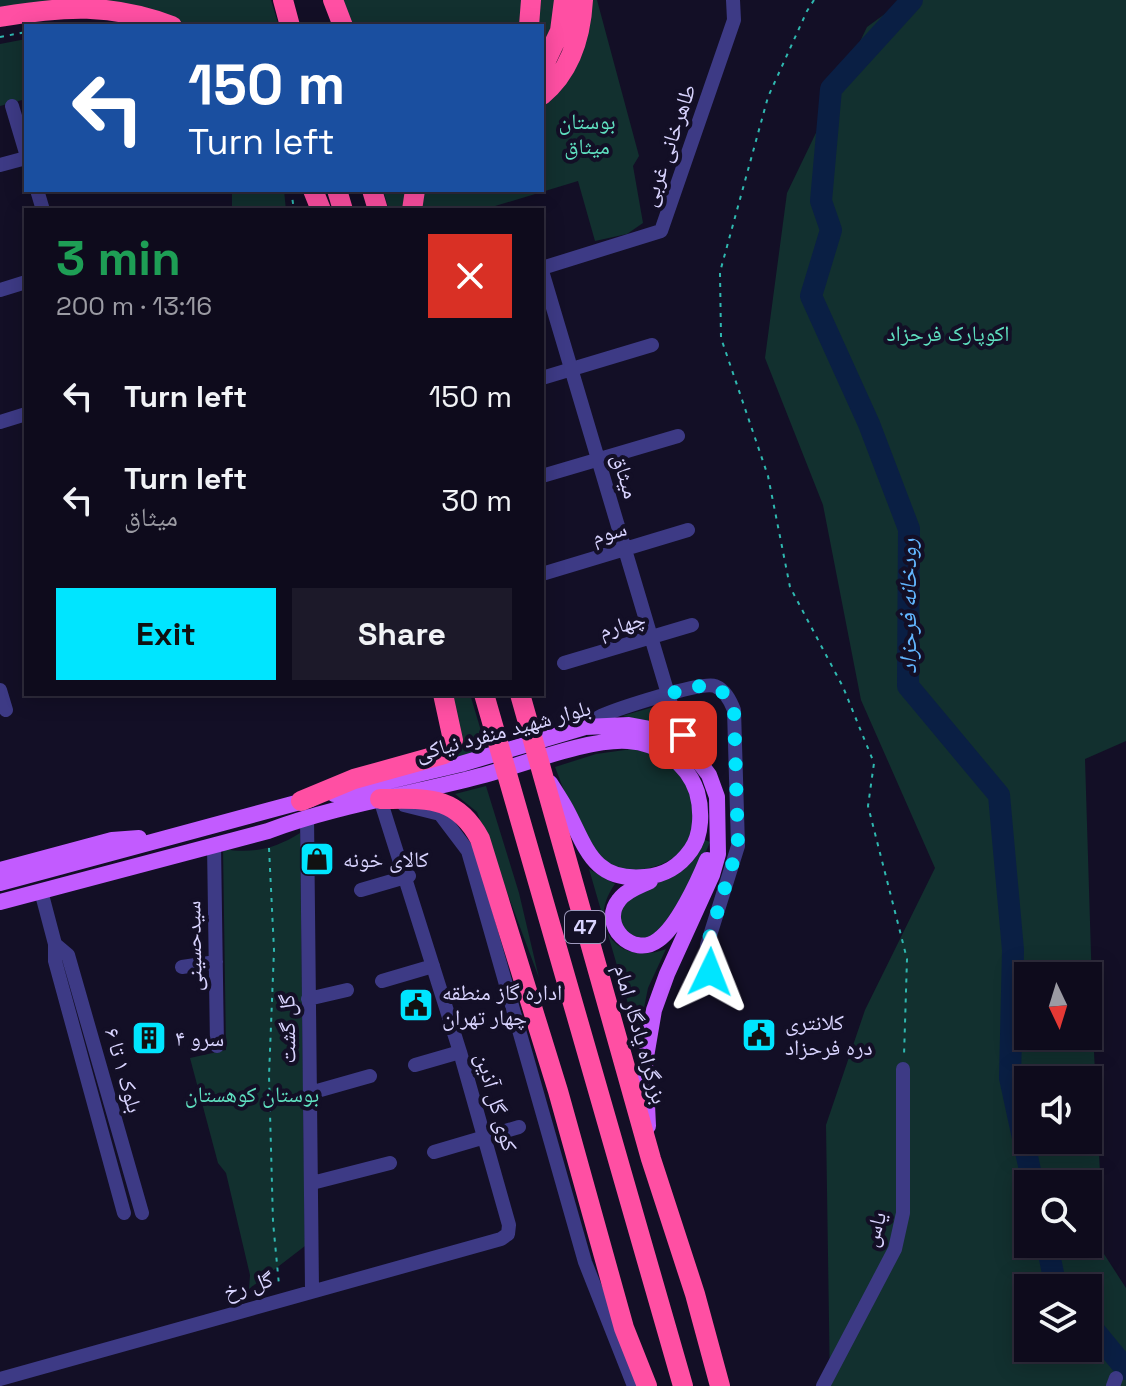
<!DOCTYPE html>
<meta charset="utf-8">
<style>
body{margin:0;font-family:"Space Grotesk","Noto Naskh Arabic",sans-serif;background:#1c1929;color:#f1f3f6;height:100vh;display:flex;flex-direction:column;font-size:30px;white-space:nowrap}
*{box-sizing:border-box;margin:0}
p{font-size:26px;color:#9b9ba3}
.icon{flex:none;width:44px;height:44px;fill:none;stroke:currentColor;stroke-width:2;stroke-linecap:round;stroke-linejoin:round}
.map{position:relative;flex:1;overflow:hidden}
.panel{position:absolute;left:24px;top:208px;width:520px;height:488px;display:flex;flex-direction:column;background:#0e0b1c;border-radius:0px;box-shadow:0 4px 20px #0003,0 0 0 2px #2e2b3b}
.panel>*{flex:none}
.guide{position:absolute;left:24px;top:24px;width:520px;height:168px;border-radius:0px;box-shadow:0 4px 20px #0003,0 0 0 2px #2e2b3b;background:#1a4fa0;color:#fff;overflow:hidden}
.needle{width:52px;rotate:176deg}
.controls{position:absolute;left:1014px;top:962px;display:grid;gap:16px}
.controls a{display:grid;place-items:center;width:88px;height:88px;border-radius:0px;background:#0e0b1c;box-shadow:0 4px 20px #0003,0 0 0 2px #2e2b3b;font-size:40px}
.pin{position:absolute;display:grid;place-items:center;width:68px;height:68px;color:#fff;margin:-34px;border-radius:16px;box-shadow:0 4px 12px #0006}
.me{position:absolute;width:88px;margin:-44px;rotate:2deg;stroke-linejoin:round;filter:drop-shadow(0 0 6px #0008)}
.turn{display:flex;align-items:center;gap:28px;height:168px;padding:0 32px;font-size:36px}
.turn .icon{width:104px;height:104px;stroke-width:2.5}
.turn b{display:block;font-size:56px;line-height:68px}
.round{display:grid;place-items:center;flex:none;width:84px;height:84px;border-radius:0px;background:#1c1929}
.headline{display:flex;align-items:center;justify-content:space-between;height:136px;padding:0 32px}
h1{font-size:48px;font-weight:600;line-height:60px;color:#1e9e55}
.action{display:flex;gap:16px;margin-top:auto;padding:16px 32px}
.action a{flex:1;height:92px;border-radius:0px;background:#00e5ff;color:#111;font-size:32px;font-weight:600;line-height:92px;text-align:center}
.action a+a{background:#1c1929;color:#f1f3f6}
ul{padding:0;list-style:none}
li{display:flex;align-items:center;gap:24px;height:104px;padding:0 32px}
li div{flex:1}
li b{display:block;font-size:30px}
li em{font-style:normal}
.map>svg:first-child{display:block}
</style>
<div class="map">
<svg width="1126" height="1386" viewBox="0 0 1126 1386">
<rect width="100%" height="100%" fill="#130f26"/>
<path fill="#12302f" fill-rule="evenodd" d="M0,0h271l8,26h-95l-13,-6 -171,-8z
M339,0h187l-3,26h-173z
M539,0h17l-5,27 -9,23v-24h-7z
M591,0h6l42,156 -6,10 10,57 -16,11 -32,7 -17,-60 -96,29h-60l2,-20h118v-86z
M904,0h222v741l-41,18 9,293 10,202 22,34v98h-296l-4,-261 39,-115 70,-142 -74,-168 -38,-195 -58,-147 22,-165 80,-166zM1028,976h60v60h-60zM1028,1080h60v60h-60zM1028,1184h60v60h-60zM1028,1288h60v60h-60z
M26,39v60l-26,7v-62z
M232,190h52l2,20h-54z
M383,190h22l-2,20h-14z
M448,694h22l17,57 -49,13 12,-10z
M664,704l7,21 -49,-9z
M632,749c77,11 89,116 3,121 -12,0 -24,-1 -34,-10 -16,-13 -38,-72 -46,-93l41,-13z
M486,786l33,107 20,85 -62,-166 -22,-18z
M300,833l5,413 -56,43 1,-14 -24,-102 -8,-10 -28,-105 36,-8 -3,-201c29,5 52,0 77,-16z
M702,839l8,3c-14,36 -35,66 -57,97l-26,-3 -8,-21 1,-7 19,-17 21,-9z
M589,869l26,15c-30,41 3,83 51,65l-18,39 -10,50z"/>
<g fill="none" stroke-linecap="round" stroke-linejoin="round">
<path stroke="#0a1f44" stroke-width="22" d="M912,0l-81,89 -10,112 10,29 -20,66 58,128 40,105 -1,157 91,109 14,155 -3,128 23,106
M1047,1244l8,39 4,5
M1088,1323l38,46"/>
<path stroke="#2fb8b0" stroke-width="2" stroke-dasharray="4 6" stroke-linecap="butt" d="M814,0l-7,11 -39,86 -48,175 1,66 47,138 22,111 53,100 31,76 -6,43 39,153 -3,97
M0,37l26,-5
M291,190l3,20
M269,848l5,102 -5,126 4,146 6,63"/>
<path stroke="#3d3a85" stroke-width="14" d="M12,106l14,47
M0,165l26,-7
M37,190l6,20
M542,268l119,-37 73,-211 -1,-20
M542,271l129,433 20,47
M0,290l26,-8
M542,378l110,-33
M0,422l26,-8
M542,476l136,-40
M542,574l146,-44
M564,663l128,-38
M0,690l6,20
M585,727c5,-4 10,-8 16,-11 16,-7 100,-35 114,-30 10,4 15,14 19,24l4,136 -31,99 3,27
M404,805l36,9 28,37 117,411 49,124
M307,816l5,474
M214,845l3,201
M361,890l48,-14
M41,891l14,53v17l69,252
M55,944l13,11 74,258
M182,967l34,-5
M382,981l51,-15
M308,999l39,-9
M415,1065l45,-13
M310,1093l60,-17
M434,1152l85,-25
M312,1183l78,-20
M0,1379l501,-140 7,-5 1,-9 -49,-173 -80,-253
M823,1386l72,-137 8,-36v-144
M1113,1386l3,-8"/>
<path stroke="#c25bff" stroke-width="16" d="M334,794l127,-30 124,-37 44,-2 16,3 16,4 17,10 15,12 16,21 8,22 1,57 -6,21 -45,99 -13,36 -9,53 3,63
M0,870l112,-30 27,-2
M650,881c-10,5 -24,9 -31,19 -20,25 14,59 39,40 19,-13 40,-58 49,-80
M0,883l311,-84
M0,902l268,-71c69,-26 141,-36 212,-55 40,-10 109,-38 148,-35 30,2 59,21 69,51 5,18 5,43 -6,58 -12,17 -26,25 -46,27 -53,5 -59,-31 -79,-68 -5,-9 -11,-18 -16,-26"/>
<path stroke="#ff4fa3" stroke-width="20" d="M283,0l7,26
M333,0l10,26
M0,17c64,-11 111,-14 172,9
M529,26l2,-26
M542,69l18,-38 4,-31
M542,95c29,-24 39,-59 41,-95
M313,190l8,20
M337,190l6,20
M372,190l6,20
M412,210l3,-20
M484,694l199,692
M520,694l131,465 44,135 25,92
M380,799c45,0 76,-5 100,40l78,252 66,237 23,58
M301,801l53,-22 90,-25 9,-14 -10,-46"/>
</g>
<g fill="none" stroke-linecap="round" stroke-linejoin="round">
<path stroke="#00e5ff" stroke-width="14" stroke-dasharray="0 25.2" d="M683,735l-15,-41c30,-7 51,-20 66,16l4,136 -31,99 3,27"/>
</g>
<defs>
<g id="shop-square" transform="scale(1.8)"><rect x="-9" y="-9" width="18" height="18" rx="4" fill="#00e5ff" stroke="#130f26"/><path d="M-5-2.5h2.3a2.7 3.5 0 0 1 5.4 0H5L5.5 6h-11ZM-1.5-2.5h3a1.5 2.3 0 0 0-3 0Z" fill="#111"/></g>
<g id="civic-square" transform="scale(1.8)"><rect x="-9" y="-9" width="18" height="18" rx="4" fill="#00e5ff" stroke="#130f26"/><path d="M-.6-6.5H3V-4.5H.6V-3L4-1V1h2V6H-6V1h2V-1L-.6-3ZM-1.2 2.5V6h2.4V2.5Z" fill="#111"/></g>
<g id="building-square" transform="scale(1.8)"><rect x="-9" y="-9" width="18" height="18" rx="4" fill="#00e5ff" stroke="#130f26"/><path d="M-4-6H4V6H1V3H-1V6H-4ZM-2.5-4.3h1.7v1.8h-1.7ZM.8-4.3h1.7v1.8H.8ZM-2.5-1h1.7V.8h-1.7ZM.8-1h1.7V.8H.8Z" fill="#111"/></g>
</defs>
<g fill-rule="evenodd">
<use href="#shop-square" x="317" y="859"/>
<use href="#civic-square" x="416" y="1005"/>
<use href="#civic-square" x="759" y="1035"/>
<use href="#building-square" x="149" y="1038"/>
</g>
<g text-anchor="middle" stroke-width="8" stroke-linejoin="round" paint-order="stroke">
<rect fill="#130f26" stroke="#9e99be" stroke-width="2" x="565" y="911" width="40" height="32" rx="6"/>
<g font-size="20" font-weight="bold" fill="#d9d4ff">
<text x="585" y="934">47</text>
</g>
<g font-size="22" fill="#5fe0c0" stroke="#130f26">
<text x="587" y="129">بوستان<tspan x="587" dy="25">میثاق</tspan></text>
<text x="948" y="341">اکوپارک فرحزاد</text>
<text x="252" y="1102">بوستان کوهستان</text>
</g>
<g font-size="22" fill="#d9d4ff" stroke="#130f26">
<text transform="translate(668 145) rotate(-71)" y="8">طاهرخانی غربی</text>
<text transform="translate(626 476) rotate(73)" y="8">میثاق</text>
<text transform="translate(609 532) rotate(-16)" y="8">سوم</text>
<text transform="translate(622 624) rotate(-16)" y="8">چهارم</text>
<text transform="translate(503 730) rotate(-15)" y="8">بلوار شهید منفرد نیاکی</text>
<text transform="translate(193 946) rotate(-91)" y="8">سیدحسینی</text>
<text transform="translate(287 1029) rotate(-91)" y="8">گل گشت</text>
<text transform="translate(641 1034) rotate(74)" y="8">بزرگراه یادگار امام</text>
<text transform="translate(124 1070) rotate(74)" y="8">بلوک ۱ تا ۶</text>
<text transform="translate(497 1102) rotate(74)" y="8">کوی گل آذین</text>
<text transform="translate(874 1229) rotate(-74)" y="8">یاس</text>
<text transform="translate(248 1285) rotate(-16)" y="8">گل رخ</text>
</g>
<g font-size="22" fill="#d9d4ff" stroke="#130f26" text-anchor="start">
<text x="343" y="867">کالای خونه</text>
<text x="442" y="1000">اداره گاز منطقه<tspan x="442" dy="25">چهار تهران</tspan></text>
<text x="785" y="1030">کلانتری<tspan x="785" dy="25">دره فرحزاد</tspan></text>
<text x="175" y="1046">سرو ۴</text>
</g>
<g font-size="24" font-style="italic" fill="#62b6ff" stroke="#130f26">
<text transform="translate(908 606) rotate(-90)" y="8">رودخانه فرحزاد</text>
</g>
</g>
</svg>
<div class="controls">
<a><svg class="needle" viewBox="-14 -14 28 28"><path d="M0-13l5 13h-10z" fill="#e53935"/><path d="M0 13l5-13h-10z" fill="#9b9ba3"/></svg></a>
<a><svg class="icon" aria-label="sound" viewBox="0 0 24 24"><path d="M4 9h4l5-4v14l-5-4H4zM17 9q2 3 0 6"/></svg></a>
<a><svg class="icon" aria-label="search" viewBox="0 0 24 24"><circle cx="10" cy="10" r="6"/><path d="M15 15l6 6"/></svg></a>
<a><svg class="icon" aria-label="layers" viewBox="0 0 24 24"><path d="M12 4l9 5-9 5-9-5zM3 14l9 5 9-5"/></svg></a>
</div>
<div class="pin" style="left:683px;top:735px;background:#d93025"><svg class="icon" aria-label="arrive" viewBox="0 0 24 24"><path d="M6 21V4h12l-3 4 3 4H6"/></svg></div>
<svg class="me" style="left:710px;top:972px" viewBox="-20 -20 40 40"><path d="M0-17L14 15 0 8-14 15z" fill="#00e5ff" stroke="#fff" stroke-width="4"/></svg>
<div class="guide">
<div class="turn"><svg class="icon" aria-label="left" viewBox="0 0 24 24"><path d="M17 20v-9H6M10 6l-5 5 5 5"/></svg><div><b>150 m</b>Turn left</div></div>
</div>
<section class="panel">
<div class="headline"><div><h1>3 min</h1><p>200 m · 13:16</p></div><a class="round" style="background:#d93025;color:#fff"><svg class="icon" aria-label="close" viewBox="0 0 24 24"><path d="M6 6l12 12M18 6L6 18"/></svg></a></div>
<ul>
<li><svg class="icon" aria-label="left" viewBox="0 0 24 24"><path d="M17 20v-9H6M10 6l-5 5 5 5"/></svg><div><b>Turn left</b></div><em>150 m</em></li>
<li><svg class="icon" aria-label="left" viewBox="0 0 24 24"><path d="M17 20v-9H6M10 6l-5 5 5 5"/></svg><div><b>Turn left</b><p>میثاق</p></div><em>30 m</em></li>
</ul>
<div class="action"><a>Exit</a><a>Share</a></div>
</section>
</div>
